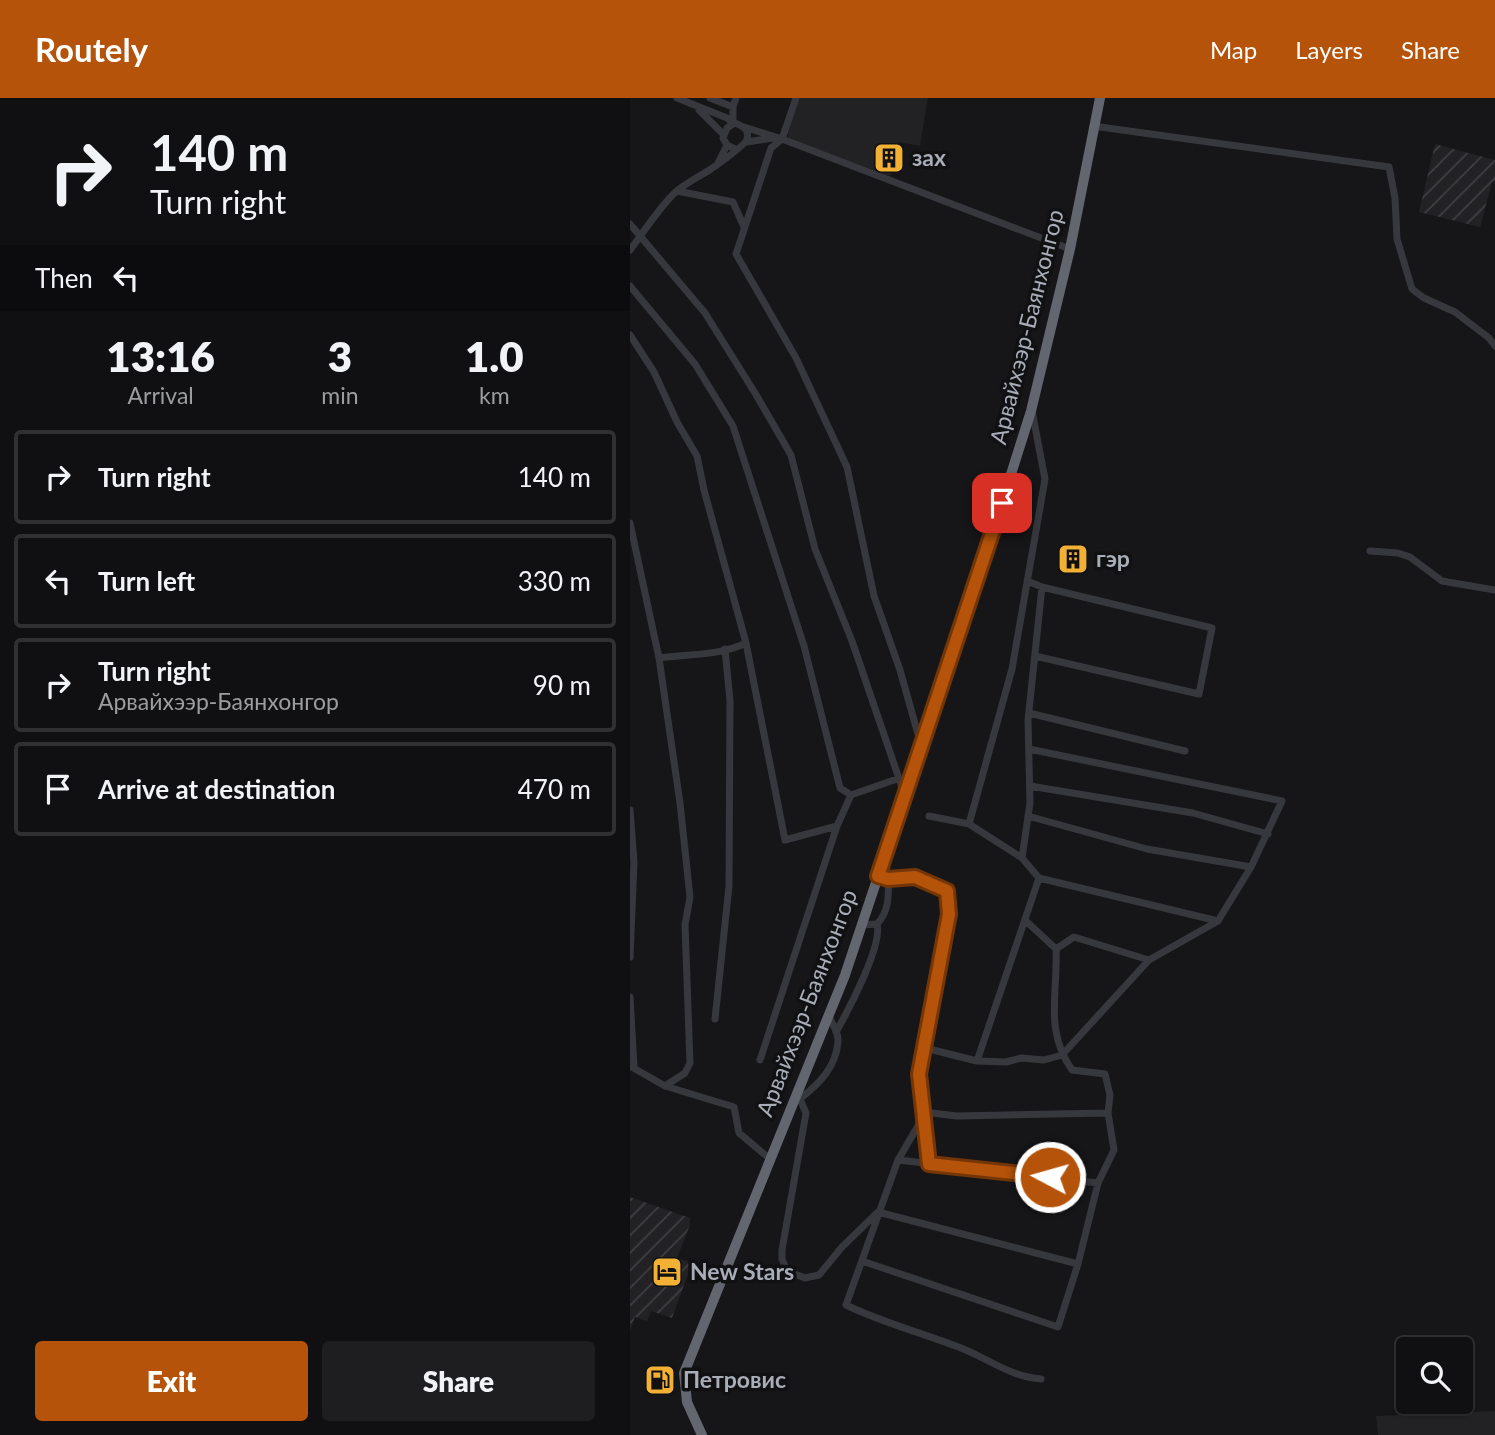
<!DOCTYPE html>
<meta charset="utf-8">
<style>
body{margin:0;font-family:Lato,sans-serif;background:#1e1e20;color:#f1f3f6;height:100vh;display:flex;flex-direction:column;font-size:26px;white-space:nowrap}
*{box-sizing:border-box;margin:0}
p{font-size:23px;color:#9c9d9f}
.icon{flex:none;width:38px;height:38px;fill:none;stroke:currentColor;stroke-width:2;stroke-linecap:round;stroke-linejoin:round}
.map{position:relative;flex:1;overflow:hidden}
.panel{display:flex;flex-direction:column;background:#101012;width:630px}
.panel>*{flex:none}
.banner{background:#101012;color:#f1f3f6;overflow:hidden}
.controls{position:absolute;left:766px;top:1239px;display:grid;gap:14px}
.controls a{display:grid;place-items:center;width:77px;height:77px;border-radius:7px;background:#101012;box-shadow:0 2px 5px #0004,0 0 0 2px #303032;font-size:35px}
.pin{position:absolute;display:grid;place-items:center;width:60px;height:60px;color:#fff;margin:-30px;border-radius:14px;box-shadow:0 4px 10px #0006}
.me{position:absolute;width:77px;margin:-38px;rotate:276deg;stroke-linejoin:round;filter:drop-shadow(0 0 5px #0008)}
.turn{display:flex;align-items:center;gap:24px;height:147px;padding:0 35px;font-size:32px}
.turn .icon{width:91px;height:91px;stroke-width:2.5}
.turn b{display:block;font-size:49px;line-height:60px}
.then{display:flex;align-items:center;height:66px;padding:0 35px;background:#0003;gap:14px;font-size:26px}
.eta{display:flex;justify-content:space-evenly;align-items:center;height:119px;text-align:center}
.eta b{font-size:42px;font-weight:800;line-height:49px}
.primary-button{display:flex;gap:14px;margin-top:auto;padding:14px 35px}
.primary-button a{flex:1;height:80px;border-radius:7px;background:#b45309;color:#fff;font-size:28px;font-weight:800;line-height:80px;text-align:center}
.primary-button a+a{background:#1e1e20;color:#f1f3f6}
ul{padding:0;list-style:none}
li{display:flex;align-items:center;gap:21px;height:94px;margin:0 14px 10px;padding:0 21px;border:4px solid #303032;border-radius:7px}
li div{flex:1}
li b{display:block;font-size:26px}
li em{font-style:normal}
header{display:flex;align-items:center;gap:42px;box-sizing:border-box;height:98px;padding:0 35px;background:#b45309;color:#fff}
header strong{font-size:33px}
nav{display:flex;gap:38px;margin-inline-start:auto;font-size:24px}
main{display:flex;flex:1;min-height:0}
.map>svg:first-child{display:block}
</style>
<header>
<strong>Routely</strong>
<nav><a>Map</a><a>Layers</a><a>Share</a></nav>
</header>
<main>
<section class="panel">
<div class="banner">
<div class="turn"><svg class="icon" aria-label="right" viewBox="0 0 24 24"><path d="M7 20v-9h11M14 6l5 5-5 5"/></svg><div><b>140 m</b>Turn right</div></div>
<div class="then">Then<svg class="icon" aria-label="left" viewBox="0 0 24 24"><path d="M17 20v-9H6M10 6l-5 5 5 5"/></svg></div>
</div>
<div class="eta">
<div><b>13:16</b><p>Arrival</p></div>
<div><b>3</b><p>min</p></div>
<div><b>1.0</b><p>km</p></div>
</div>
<ul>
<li><svg class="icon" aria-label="right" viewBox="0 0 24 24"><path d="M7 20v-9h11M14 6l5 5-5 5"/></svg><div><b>Turn right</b></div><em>140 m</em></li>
<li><svg class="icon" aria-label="left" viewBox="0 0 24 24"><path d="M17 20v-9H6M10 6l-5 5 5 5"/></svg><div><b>Turn left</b></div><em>330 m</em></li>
<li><svg class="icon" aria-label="right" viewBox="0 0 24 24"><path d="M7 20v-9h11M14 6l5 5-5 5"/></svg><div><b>Turn right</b><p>Арвайхээр-Баянхонгор</p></div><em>90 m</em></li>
<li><svg class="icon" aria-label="arrive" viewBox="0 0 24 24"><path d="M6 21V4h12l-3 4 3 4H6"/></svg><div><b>Arrive at destination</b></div><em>470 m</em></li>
</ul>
<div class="primary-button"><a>Exit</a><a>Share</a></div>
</section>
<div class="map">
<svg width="865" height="1337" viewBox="0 0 865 1337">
<defs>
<pattern id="industrial-furrows" width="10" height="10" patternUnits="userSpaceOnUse" patternTransform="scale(1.75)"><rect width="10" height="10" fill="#222225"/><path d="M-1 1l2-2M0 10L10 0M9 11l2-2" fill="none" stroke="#3f3f43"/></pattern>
</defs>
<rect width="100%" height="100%" fill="#161618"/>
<path fill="#222225" d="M169,0h129l-8,48 -21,-4 -9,34 -101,-37 -2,-7z
M865,1313v24h-117l-2,-19z"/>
<path fill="url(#industrial-furrows)" d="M805,46l60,16v22h-3l-12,45 -61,-15z
M0,1099l60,21v7l-13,33 15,5 -20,55 -21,-7 -4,10 -12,-4 -5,14z"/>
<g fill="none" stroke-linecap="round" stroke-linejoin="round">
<path stroke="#37383d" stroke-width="7" d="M80,0l23,9
M166,0l-14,41 -11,9 -35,106 60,104 51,109 27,129 26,74 21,75
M69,12l24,24
M103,26l-6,4 -4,10 4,7 8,4
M103,26v-17l3,-9
M463,28l296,41 6,31 2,41 15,50 12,9 31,14 34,26 6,8
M114,29l38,12 288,110
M117,44l26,-4
M87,67l10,-20
M47,93l56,11 11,25
M0,126l75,89 50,80 36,62 24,94 37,92 53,155
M0,152c14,-18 31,-46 48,-60 10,-8 22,-14 33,-21 7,-5 35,-24 36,-30 4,-14 -13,-14 -20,-21l-50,-20
M0,188l65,78 38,62 71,220 36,142 11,7
M0,237l24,37 23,50 20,34 7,34 42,153 39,197 52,-14
M0,425l29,135 21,145 10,94 -5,28 5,138 -5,10 -20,13
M740,453l28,2 12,4 32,24 53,9
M397,483l15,6 170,41 -13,66 -164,-38
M29,560c29,-4 60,-2 87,-15
M399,615l156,38
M400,688l163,27 75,21
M0,712l4,52 -4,95
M299,718l40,8 53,34 17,20 -62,183
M398,718l119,33 104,18
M339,726l43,-155 33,-190 -13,-68
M392,760l8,-55 -2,-83 14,-133
M409,780l179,43
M258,781l27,-2 32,14 2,23 -30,160 4,38 -4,12 -21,36 -52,145c37,18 77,28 115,43 28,11 50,29 80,31
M231,827l16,-1c12,-12 12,-29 11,-45l-2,-1
M426,851l18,-12 75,23
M0,899l4,70
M85,921l14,-133 1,-185 -5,-52
M206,934c12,-21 47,-87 41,-108
M295,950l52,13 29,1 15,-4 23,2 18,-5 87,-95 69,-39 33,-54 31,-66 -253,-52
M130,962l77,-234 14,-31 46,-16
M0,968l35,20 69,21 5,26 31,26
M167,994l9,21 -24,137v9l5,12 18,7 14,-3 23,-28 36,-35 200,52
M171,1000c18,-14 35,-31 37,-56 1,-9 -6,-19 -10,-27
M268,1062l200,23
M299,1066l-6,-52 34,4 151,-3
M232,1163l196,66 20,-63 20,-81 16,-33 -6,-37 2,-18 -5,-21 -33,-4c-28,-40 -14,-76 -16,-121l-30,-28"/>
<path stroke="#63666e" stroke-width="10" d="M72,1337l-15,-33 -3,-29 161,-398 137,-409 49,-155 39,-162 30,-151"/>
</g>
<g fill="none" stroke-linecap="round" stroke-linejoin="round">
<g stroke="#753606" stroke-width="18">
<path id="route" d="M372,405l-124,373 10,3 27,-2 32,14 2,23 -30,160 10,90 121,13"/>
</g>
<use href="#route" stroke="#b45309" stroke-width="12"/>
</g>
<defs>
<g id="building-square" transform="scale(1.575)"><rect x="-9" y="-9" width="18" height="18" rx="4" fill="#f2b134" stroke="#111113"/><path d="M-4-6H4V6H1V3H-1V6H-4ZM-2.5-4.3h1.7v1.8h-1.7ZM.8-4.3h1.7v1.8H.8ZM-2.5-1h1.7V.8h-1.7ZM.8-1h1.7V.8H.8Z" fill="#111"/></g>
<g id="hotel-square" transform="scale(1.575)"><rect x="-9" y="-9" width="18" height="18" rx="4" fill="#f2b134" stroke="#111113"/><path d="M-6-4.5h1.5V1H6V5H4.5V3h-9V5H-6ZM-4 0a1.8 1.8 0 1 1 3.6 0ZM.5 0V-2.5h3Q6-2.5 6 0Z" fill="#111"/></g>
<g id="fuel-square" transform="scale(1.575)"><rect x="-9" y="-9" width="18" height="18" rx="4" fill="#f2b134" stroke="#111113"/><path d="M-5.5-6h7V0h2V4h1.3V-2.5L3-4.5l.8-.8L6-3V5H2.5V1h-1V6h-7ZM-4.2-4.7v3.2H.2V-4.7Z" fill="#111"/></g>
</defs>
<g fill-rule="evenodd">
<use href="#building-square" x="259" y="60"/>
<use href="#building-square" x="443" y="461"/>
<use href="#hotel-square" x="37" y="1174"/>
<use href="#fuel-square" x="30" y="1282"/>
</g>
<g text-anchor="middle" stroke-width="7" stroke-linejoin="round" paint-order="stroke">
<g font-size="23" font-weight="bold" fill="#a8adb8" stroke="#111113" text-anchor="start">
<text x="282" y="68">зах</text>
<text x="466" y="469">гэр</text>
<text x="60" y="1182">New Stars</text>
<text x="53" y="1290">Петровис</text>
</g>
<g font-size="23" fill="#a8adb8" stroke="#111113">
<text transform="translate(397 229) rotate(-76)" y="8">Арвайхээр-Баянхонгор</text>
<text transform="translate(177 905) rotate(-69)" y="8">Арвайхээр-Баянхонгор</text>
</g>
</g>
</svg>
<div class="controls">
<a><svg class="icon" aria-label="search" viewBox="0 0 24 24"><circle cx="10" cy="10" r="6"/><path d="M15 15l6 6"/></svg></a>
</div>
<div class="pin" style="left:372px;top:405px;background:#d93025"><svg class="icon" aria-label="arrive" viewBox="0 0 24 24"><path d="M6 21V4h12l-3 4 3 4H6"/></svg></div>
<svg class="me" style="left:420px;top:1079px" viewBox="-20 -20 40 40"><circle r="17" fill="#b45309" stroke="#fff" stroke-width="3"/><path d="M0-11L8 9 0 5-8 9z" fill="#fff"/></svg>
</div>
</main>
